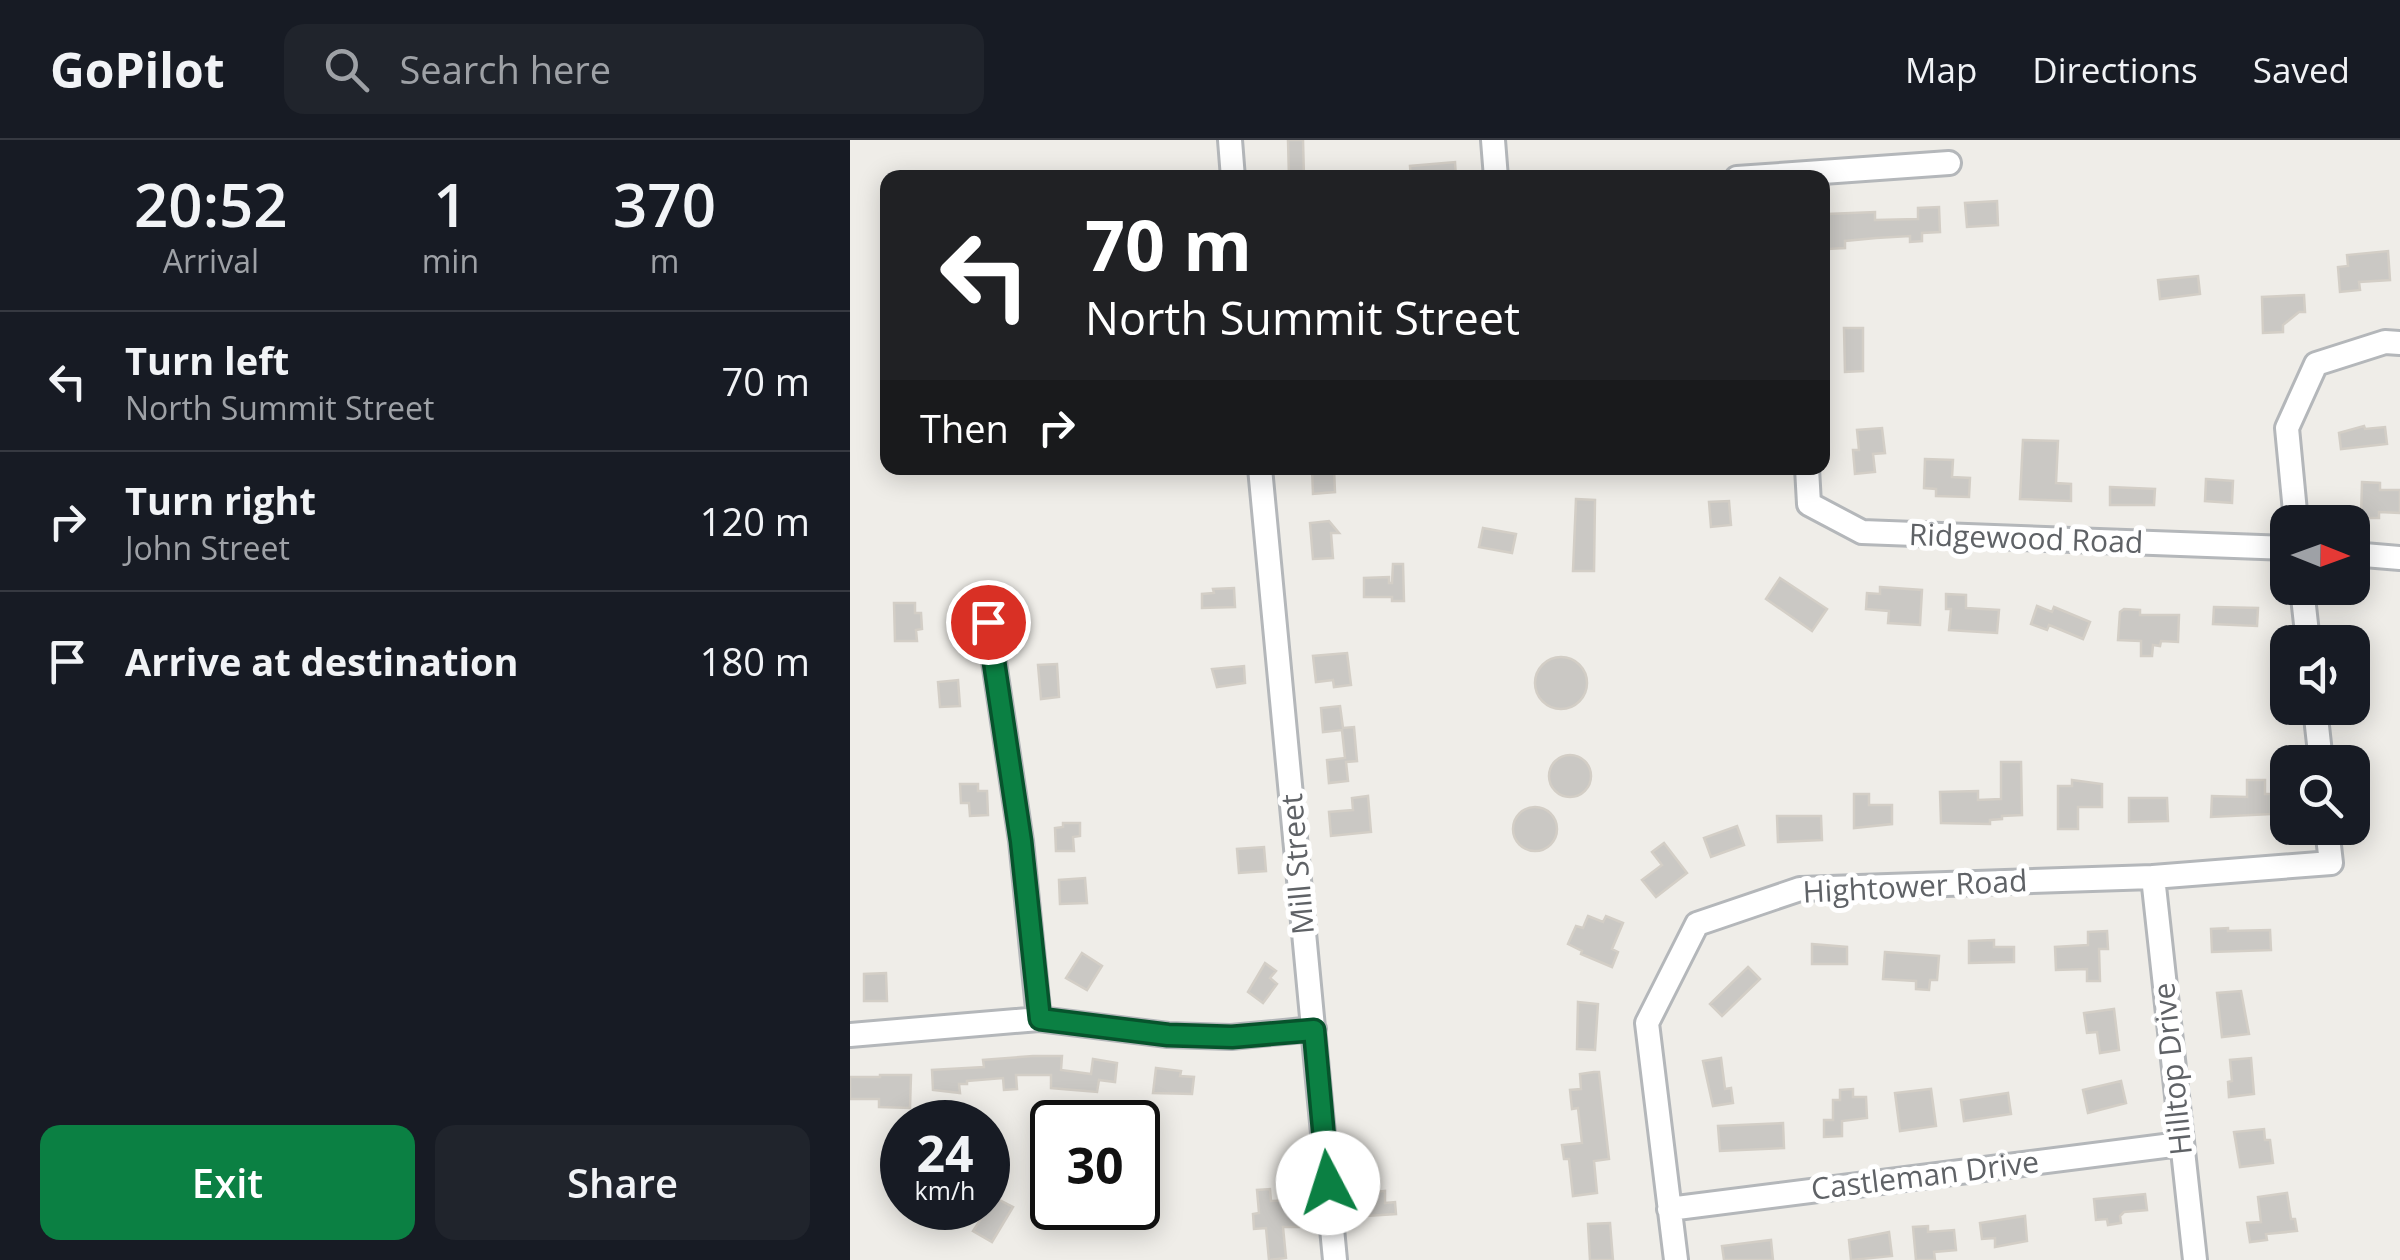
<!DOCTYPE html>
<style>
body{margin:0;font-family:"Open Sans",sans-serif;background:#20242c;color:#f1f3f6;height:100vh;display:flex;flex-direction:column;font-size:38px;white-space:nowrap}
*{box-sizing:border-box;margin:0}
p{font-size:32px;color:#9ea1a6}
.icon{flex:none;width:55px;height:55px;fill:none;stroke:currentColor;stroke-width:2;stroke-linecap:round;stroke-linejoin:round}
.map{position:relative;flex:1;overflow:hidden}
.panel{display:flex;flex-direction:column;background:#171b24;width:850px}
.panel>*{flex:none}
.banner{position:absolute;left:30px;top:30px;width:950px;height:305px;border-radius:20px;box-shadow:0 5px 25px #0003;background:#202124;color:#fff;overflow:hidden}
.needle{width:65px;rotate:91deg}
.controls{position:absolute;left:1420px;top:365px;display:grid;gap:20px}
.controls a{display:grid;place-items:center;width:100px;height:100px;border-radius:20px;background:#171b24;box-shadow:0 5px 25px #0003;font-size:50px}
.speed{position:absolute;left:30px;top:960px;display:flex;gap:20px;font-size:50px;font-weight:700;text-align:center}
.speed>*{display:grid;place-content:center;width:130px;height:130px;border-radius:50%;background:#171b24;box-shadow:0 5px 25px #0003;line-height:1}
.speed small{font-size:25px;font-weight:400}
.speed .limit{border:5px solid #111;border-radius:15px;background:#fff;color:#111}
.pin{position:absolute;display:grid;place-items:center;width:85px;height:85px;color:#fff;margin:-42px;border:5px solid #fff;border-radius:50%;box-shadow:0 2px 10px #0007}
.me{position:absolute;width:110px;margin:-55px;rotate:355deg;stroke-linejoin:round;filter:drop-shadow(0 0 8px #0008)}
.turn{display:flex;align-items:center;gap:35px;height:210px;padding:0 40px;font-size:45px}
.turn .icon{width:130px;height:130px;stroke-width:2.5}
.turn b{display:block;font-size:70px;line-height:85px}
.then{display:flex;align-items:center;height:95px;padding:0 40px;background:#0003;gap:20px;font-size:38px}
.eta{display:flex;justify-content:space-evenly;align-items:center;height:170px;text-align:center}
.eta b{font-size:60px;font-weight:600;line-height:70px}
.cta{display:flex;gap:20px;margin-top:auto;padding:20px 40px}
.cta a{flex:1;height:115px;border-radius:20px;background:#0b8043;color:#fff;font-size:40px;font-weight:600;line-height:115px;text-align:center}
.cta a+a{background:#20242c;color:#f1f3f6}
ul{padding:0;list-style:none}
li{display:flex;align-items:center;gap:30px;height:140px;padding:0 40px;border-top:2px solid #363941}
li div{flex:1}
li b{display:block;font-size:38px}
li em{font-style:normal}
header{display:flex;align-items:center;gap:60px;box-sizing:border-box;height:140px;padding:0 50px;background:#171b24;border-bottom:2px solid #363941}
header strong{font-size:48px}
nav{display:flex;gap:55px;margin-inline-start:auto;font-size:35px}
.search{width:700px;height:90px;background:#20242c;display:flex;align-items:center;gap:25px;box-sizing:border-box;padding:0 35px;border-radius:20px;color:#9ea1a6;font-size:38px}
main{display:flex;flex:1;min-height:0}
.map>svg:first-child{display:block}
</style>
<header>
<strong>GoPilot</strong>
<div class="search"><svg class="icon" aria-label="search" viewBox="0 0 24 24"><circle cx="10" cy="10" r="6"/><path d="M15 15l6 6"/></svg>Search here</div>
<nav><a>Map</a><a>Directions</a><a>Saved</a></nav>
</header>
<main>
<section class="panel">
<div class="eta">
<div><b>20:52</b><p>Arrival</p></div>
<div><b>1</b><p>min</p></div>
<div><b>370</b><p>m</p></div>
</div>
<ul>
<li><svg class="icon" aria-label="left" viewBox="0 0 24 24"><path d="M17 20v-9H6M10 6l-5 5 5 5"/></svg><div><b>Turn left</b><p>North Summit Street</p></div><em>70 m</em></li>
<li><svg class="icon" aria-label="right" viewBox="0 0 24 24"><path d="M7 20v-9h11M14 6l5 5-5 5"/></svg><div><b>Turn right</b><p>John Street</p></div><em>120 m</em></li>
<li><svg class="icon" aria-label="arrive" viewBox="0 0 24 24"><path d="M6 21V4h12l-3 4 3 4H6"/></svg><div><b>Arrive at destination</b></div><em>180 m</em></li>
</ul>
<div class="cta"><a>Exit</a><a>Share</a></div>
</section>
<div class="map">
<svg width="1550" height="1120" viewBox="0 0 1550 1120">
<rect width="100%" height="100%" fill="#efede8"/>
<path fill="#cac8c4" stroke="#d3cec6" stroke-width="2.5" d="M438,0h15l1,38h-15z
M605,22l1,16h-45l-1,-12z
M1147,61l1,24 -31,2 -2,-24z
M1089,67l1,25 -18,1v8l-12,1v-6l-34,2 -31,3v7l-17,1 -1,-35 48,-2v8l43,-1v-11z
M1538,111l2,29 -31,2 1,8 -20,2 -2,-25 10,-1 -1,-11z
M1348,136l2,18 -40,5 -2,-19z
M1454,155l1,17h-6l-16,13v7l-20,1 -1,-36z
M994,188h19v43l-18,1z
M1514,286l1,3 20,-2 2,17 -46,5 -2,-16z
M1032,288l3,25 -12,1 2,18 -20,2 -2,-24h6l-2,-20z
M1173,300l35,1 -2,42 15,1v17l-51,-2z
M1075,319l28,1 -1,17 18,1 -1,19 -33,-1v-7l-12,-1z
M462,328h22l1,24 -22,2z
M1356,339l27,2 -1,22 -27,-2z
M1512,342l18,1v7h20v23l-21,-1v6h-18z
M1260,347l45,2 -1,16h-44z
M726,359l19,1 -1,71h-21z
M879,361l2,24 -20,2 -2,-25z
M479,381l10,12h-8l2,25 -20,1 -3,-36z
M633,388l33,6 -4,19 -33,-6z
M543,424h10l1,37h-12v-4h-28v-19l25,-1v6h3z
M930,438l47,31 -15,22 -46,-32z
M1030,447l42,3 -2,35 -32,-2 1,-12 -23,-2 1,-16 13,1z
M384,448l1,19 -33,1v-14l12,-1 -1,-4z
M1096,454l20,1v13l33,2 -2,23 -48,-3 2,-21h-5z
M44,463h21v10h6l1,16 -6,1 1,11h-22z
M1187,466l15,6 2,-5 36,15 -7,17 -34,-14 -2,5 -16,-6z
M1364,467l44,1 -1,18 -44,-2z
M1274,469l16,1v5h39l-1,27 -17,-1 -1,5 -7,-1 -1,11h-11v-15l-23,-1 2,-28z
M497,513l4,32 -17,2 -1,-7 -17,2 -3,-26z
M685 543a26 26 0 1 1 52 0a26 26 0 1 1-52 0Z
M207,524l2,33 -18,2 -3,-34z
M394,526l1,17 -28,4 -5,-18z
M108,540l2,26 -20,1 -2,-25z
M490,566l3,22 11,-1 3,34 -11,1 2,19 -19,2 -2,-23 18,-2 -3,-28 -19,2 -2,-24z
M699 636a21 21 0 1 1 42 0a21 21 0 1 1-42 0Z
M1151,622h20l1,53 -20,1v3l-12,1v4l-49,-1 -1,-31 38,-1v9l23,-1z
M1222,640l30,4v23h-24v22h-20v-43h14z
M1397,640h18v14h6v20l-60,3 1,-21 35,1z
M110,644h18v7h9l1,24 -18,1 -1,-13h-8z
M1004,654h15v11h23v19l-38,4z
M518,656l3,36 -40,4 -2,-24 24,-2 -1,-12z
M1279,658h38l1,23 -39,1z
M663 689a22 22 0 1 1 44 0a22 22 0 1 1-44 0Z
M927,676h44l1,24 -44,2z
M213,683h17v13l-7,1 1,14h-18l-1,-23 8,-1z
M887,686l7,19 -33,12 -7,-19z
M814,703l23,30 -31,24 -14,-17 20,-15 -10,-13z
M414,707l2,24 -27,2 -2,-24z
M235,738l2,25 -27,1 -1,-24z
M738,776l15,6 3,-6 17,7 -11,26 6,3 -6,15 -31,-13 1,-3 -14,-7 8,-18 7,2z
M1378,788v3l42,-1 1,20 -59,2 -1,-23z
M1257,791l1,18h-9l1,32h-13v-12l-31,1 -1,-23 33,-2v-13z
M1144,800v7h20v15l-45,1v-22z
M962,804l35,3v17h-35z
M1035,812l54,4 -2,24h-7l-1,10 -13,-1v-8l-33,-2z
M232,813l20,13 -15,24 -21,-12z
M415,823l11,8 -6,7 7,6 -14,19 -15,-11z
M898,827l12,12 -38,37 -12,-12z
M36,833l1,28h-23v-27z
M1391,851l8,43 -27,3 -5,-44z
M728,862l20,2 -3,46 -18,-1z
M1264,869l5,41 -19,3 -3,-21 -10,1 -3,-20z
M183,916h29l-1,14 30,4 2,-15 24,4 -2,19 -16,-2 -2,12 -46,-4v-13h-35l1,14 -13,1 -1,-12 -36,3v3h-8l1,9 -27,-3 -1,-20 52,-3 -1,-7z
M871,918l4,31 6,-1 2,15 -20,3 -10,-45z
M1401,918l3,36 -25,3 -1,-15 4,-1 -2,-21z
M306,928l25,3 -1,5 14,1 -2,17 -39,-1z
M744,932h5l10,87 -15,2 3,32 -24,3 -4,-37h-5l-2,-14 20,-2 -4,-35 -6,1 -2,-19 11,-1 -1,-15z
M30,935h31l-1,33 -31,-1v-8h-29v-22h30z
M1271,941l5,22 -38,10 -5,-23z
M1003,949v8h13l1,21 -25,3v15l-18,1v-17h9v-20h7v-10z
M1081,949l5,37 -36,5 -5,-38z
M1158,953l3,21 -47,7 -3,-21z
M933,983l1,25 -64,3 -2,-25z
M1414,989l1,11h5l3,23 -33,4 -6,-35z
M420,1049l1,12 26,-1 2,27h-16l3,31 -17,2 -3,-32 -12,1 -1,-15 6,-1 -2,-23z
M535,1051v12l10,-1 1,12 -29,2 -2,-23z
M1437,1053l4,26h4l2,12 -31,3 1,6 -17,2 -3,-19 14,-1 -3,-25z
M138,1054l25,13 -21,35 -19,-11 15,-23z
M1295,1054l2,16 -23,2 -4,4 1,7 -13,2 -1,-6 -11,1 -2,-21z
M1175,1076l2,25 -32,6v-9l-13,1 -2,-16z
M760,1083l3,37h-23l-2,-36z
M1078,1086v6l26,-2 2,20 -22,2 1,8h-19l-3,-33z
M1039,1092l3,24 -41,4 -2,-20z
M921,1100l2,20h-49l-2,-14z"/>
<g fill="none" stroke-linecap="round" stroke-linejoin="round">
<g stroke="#b4b7ba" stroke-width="28">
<path id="minor" d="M380,0l3,38
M643,0l3,38
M887,38l212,-15
M410,328l75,792
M957,328l2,36 53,28 426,16
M1446,382l-9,-94 29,-64 69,-22 15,1
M1502,414l48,4
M1452,448l6,54
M138,482l33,219 18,178
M1465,568l6,54
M1303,737l42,383
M0,895l189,-16 129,16 63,2 83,-8
M819,1069l511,-65
M826,1120l-29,-237 50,-99 103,-35 353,-12 178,-14 -4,-35"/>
</g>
<use href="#minor" stroke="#fff" stroke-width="22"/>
</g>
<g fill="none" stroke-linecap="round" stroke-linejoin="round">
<g stroke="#07532c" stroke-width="25">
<path id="route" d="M138,482l33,219 19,178 128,16 64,2 82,-7 14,153"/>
</g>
<use href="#route" stroke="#0b8043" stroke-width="18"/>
</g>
<g text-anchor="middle" stroke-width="10" stroke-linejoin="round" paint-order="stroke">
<g font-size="30" fill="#5f6266" stroke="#fff">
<text transform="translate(1176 399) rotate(2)" y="10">Ridgewood Road</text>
<text transform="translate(448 724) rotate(-95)" y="10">Mill Street</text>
<text transform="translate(1065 747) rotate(-3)" y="10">Hightower Road</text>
<text transform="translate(1323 929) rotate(-96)" y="10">Hilltop Drive</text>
<text transform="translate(1075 1036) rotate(-7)" y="10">Castleman Drive</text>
</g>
</g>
</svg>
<div class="controls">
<a><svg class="needle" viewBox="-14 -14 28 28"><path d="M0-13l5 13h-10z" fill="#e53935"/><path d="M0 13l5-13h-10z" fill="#9ea1a6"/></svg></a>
<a><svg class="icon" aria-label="sound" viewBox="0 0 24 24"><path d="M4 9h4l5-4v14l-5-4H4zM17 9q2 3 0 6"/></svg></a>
<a><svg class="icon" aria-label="search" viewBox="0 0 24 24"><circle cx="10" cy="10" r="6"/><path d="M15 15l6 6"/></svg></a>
</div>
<div class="speed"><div>24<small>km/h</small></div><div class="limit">30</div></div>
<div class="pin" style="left:138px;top:482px;background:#d93025"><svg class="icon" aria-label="arrive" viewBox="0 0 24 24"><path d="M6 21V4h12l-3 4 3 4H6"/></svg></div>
<svg class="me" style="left:478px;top:1043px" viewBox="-20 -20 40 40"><circle r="19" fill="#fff"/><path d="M0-13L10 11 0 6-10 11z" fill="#0b8043"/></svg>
<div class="banner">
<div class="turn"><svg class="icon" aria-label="left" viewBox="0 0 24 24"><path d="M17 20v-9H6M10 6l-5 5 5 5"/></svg><div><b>70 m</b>North Summit Street</div></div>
<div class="then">Then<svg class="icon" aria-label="right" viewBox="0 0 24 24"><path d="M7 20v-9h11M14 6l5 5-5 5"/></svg></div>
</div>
</div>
</main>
